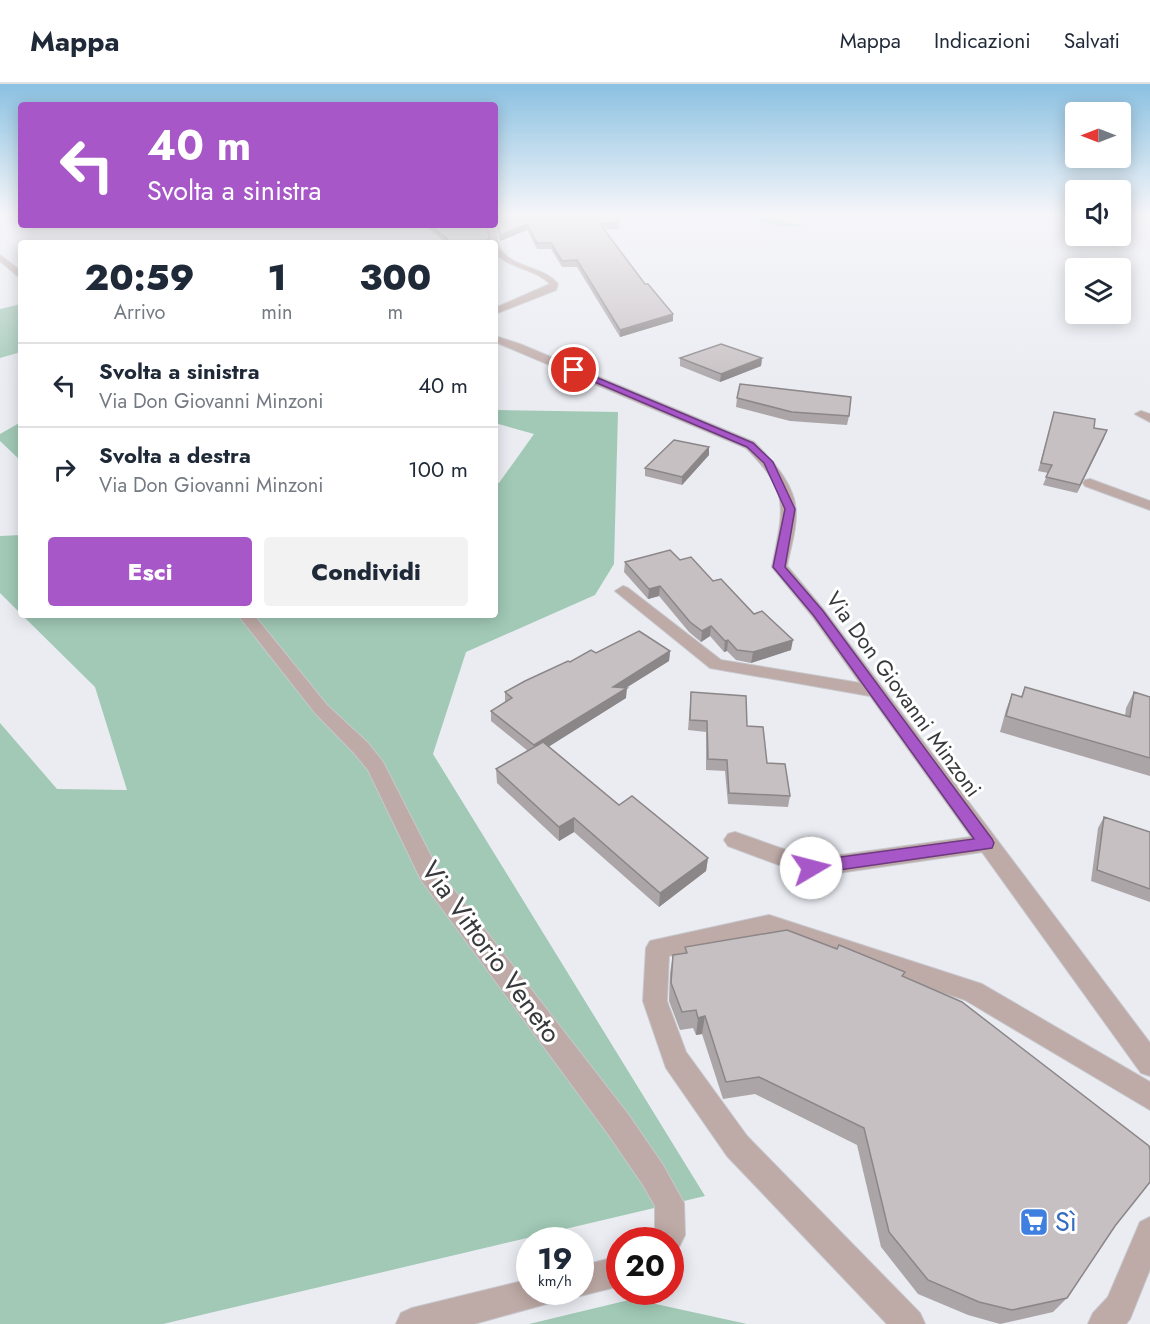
<!DOCTYPE html>
<html lang="it">
<meta charset="utf-8">
<style>
body{margin:0;font-family:Jost,sans-serif;background:#f2f2f3;color:#1f2937;height:100vh;display:flex;flex-direction:column;font-size:22px;white-space:nowrap}
*{box-sizing:border-box;margin:0}
p{font-size:20px;color:#747a83}
.icon{flex:none;width:33px;height:33px;fill:none;stroke:currentColor;stroke-width:2;stroke-linecap:round;stroke-linejoin:round}
.map{position:relative;flex:1;overflow:hidden}
.details{position:absolute;left:18px;top:156px;width:480px;height:378px;display:flex;flex-direction:column;background:#fff;border-radius:6px;box-shadow:0 3px 15px #0003}
.details>*{flex:none}
.top-card{position:absolute;left:18px;top:18px;width:480px;height:126px;border-radius:6px;box-shadow:0 3px 15px #0003;background:#a757c8;color:#fff;overflow:hidden}
.needle{width:39px;rotate:270deg}
.buttons{position:absolute;left:1065px;top:18px;display:grid;gap:12px}
.buttons a{display:grid;place-items:center;width:66px;height:66px;border-radius:6px;background:#fff;box-shadow:0 3px 15px #0003;font-size:30px}
.speed{position:absolute;left:516px;top:1143px;display:flex;gap:12px;font-size:30px;font-weight:700;text-align:center}
.speed>*{display:grid;place-content:center;width:78px;height:78px;border-radius:50%;background:#fff;box-shadow:0 3px 15px #0003;line-height:1}
.speed small{font-size:15px;font-weight:400}
.speed .limit{border:9px solid #d22;background:#fff;color:#111}
.pin{position:absolute;display:grid;place-items:center;width:51px;height:51px;color:#fff;margin:-26px;border:3px solid #fff;border-radius:50%;box-shadow:0 2px 6px #0007}
.me{position:absolute;width:66px;margin:-33px;rotate:82deg;stroke-linejoin:round;filter:drop-shadow(0 0 4px #0008)}
.turn{display:flex;align-items:center;gap:21px;height:126px;padding:0 30px;font-size:27px}
.turn .icon{width:78px;height:78px;stroke-width:2.5}
.turn b{display:block;font-size:42px;line-height:51px}
.eta{display:flex;justify-content:space-evenly;align-items:center;height:102px;text-align:center}
.eta b{font-size:36px;font-weight:800;line-height:42px}
.primary-button{display:flex;gap:12px;margin-top:auto;padding:12px 30px}
.primary-button a{flex:1;height:69px;border-radius:6px;background:#a757c8;color:#fff;font-size:24px;font-weight:800;line-height:69px;text-align:center}
.primary-button a+a{background:#f2f2f3;color:#1f2937}
ul{padding:0;list-style:none}
li{display:flex;align-items:center;gap:18px;height:84px;padding:0 30px;border-top:2px solid #e0e1e3}
li div{flex:1}
li b{display:block;font-size:22px}
li em{font-style:normal}
header{display:flex;align-items:center;gap:36px;box-sizing:border-box;height:84px;padding:0 30px;background:#fff;border-bottom:2px solid #e0e1e3}
header strong{font-size:28px}
nav{display:flex;gap:33px;margin-inline-start:auto;font-size:21px}
.map>svg:first-child{display:block}
</style>
<header>
<strong>Mappa</strong>
<nav><a>Mappa</a><a>Indicazioni</a><a>Salvati</a></nav>
</header>
<div class="map">
<svg width="1150" height="1240" viewBox="0 0 1150 1240">
<rect width="100%" height="100%" fill="#eaecf2"/>
<path fill="#a1c9b6" d="M677,130h70l59,12 -25,1 -32,-9 -43,2z
M21,220v48l-21,6v-49z
M495,326l123,2 -4,152 -19,31 -129,57 -33,102 272,442 -542,128h-163v-601l57,66 70,1 -32,-103 -73,-72h473v-134l4,2 35,-49 -39,-11z
M21,338v39l-21,-20v-7z
M21,451v79l-21,-21v-57z
M633,1215l114,25h-218z"/>
<g fill="none" stroke-linecap="round" stroke-linejoin="round">
<g stroke="#c6c8cd" stroke-width="2">
<path id="minor" d="M495,139c4,9 1,19 6,27 14,19 42,16 57,34l-2,6 -61,24v-6l55,-24c-14,-15 -38,-15 -53,-29l-2,-12h-5l-1,-18z
M0,171l21,16v8l-21,-18z
M495,252l25,8 234,98c19,19 43,45 42,73 0,17 -6,34 -9,51l37,44 326,433v33l-9,-3 -159,-221 -171,25 -83,-31 -4,-6 4,-6 7,-2 77,27 159,-22 -101,-141 -160,-28 -95,-77 8,-5 5,2 93,72 139,23 -48,-67 -40,-49c11,-58 20,-73 -26,-119l-251,-106z
M1141,327l9,3v8l-15,-8z
M1090,395l60,22v9l-65,-24 -2,-3 2,-3z
M238,531h16l73,90 41,38 15,19 54,106 191,246 35,51 21,38 1,32 -8,16 -7,2v-13h-19l4,-10v-24l-12,-21 -35,-51 -187,-254 -53,-110 -14,-17 -39,-40z
M769,831l213,69 168,98v28l-185,-110 -196,-65 -100,21 -2,45 19,51 61,84 173,177 5,11h-38l-160,-168 -61,-88 -23,-67 3,-53 4,-7z
M1150,1133v52l-20,50 -4,5h-38l5,-11 15,-16 32,-75z
M620,1172v30l-40,10 -11,-4h11v-26z
M530,1195v13h24l-4,11 -76,21h-78l5,-11 11,-5z"/>
</g>
<use href="#minor" fill="#beaaa7" fill-rule="evenodd"/>
</g>
<path fill="#aba5a8" d="M495,130l124,9v6h-15l41,55 28,30v7l-53,16 -43,-70h-15l-11,-18h-14l-10,-19 -27,11 -4,-20h-1z
M424,141h63l2,18h-43z
M680,274h82l-1,8 -41,16 -40,-16z
M737,314l112,18 -2,9 -57,-4 -54,-14z
M1054,328l40,16 10,10 -27,55 -34,-8 5,-12 -10,-2z
M709,363v8l-27,30 -37,-9v-8z
M680,476l33,21 41,33 37,36 -40,13 -15,-3 -9,-9 -3,1 -14,-16 -9,6 -12,-10 -30,-36 -11,3 -24,-27 1,-10z
M670,567l-1,10 -43,27v10l-77,48 70,59 89,53 -2,13 -47,36 -85,-75 -15,9 -62,-58 -1,-14 32,-18 -37,-30v-10l14,-9v-10l65,-30 26,-9z
M1025,603l100,29 1,-8 8,-16 16,5v79l-150,-44 6,-22 6,-16 9,3z
M691,608l56,34 20,37 23,33 -2,11 -60,-3 -3,-33 -19,-1v-38l-18,-2z
M1104,733l46,15v70l-59,-21 7,-53z
M685,863l152,2 68,23 -2,5 212,249 -48,72 -14,14 -53,12 -32,-9 -50,-21 -37,-47 -24,-102 -102,-51 -32,5 -21,-65 -6,1 -3,-7 -13,2 -11,-29 1,-28 3,-18 12,-1z"/>
<path fill="#8b8688" d="M527,140v6l-27,11v-6z
M489,155v4h-10z
M673,230v7l-53,16v-7z
M762,274l-1,8 -41,16 1,-8z
M1107,346l-3,8 -27,55 3,-8z
M709,363v8l-27,30v-8z
M660,502l-1,10 -11,3 1,-10z
M711,542l-1,10 -9,6 1,-11z
M728,556l-1,11 -3,1 1,-11z
M793,556l-2,10 -40,13 2,-11z
M670,567l-1,10 -45,28 3,-1 -1,10 -92,58v-11l79,-58z
M574,734v14l-15,9v-14z
M708,774l-2,13 -47,36 1,-14z
M705,932l-3,18 -6,1 2,-17z"/>
<path fill="#c7c0c3" stroke="#8b8688" stroke-width="1.5" d="M495,130h121l3,9 -19,1 45,60h3l25,30 -53,16 -43,-70 -15,1 -11,-18h-14l-10,-19 -27,11z
M430,141h57l2,14 -10,4h-27z
M721,260l41,14 -41,16 -41,-16z
M740,300l111,13 -2,19 -57,-4 -55,-14z
M1054,328l41,7 -1,9 13,2 -27,55 -34,-8 6,-12 -11,-2z
M674,356l35,7 -27,30 -37,-9z
M670,466l10,10 11,-3 22,24 8,-2 33,35 8,-3 31,29 -40,12 -16,-2 -9,-10 -3,1 -14,-15 -9,5 -12,-9 -30,-36 -11,3 -24,-27z
M639,547l31,20 -57,36 14,1 -93,57 -43,-34 21,-13 -7,-6 20,-11 43,-20 2,1 21,-12 5,3z
M1025,603l105,30 4,-25 16,5v61l-144,-42 6,-22 10,3z
M691,608l55,4 1,30 16,1 4,36 18,1 5,32 -61,-3 -2,-33 -19,-1 -1,-38 -17,-1z
M543,658l76,63 13,-9 76,62 -48,35 -86,-75 -15,9 -63,-58z
M1104,733l46,15v57l-53,-19z
M787,846l50,19 2,-4 66,27 -3,4 60,26 187,144 1,4v32l-35,44 -48,72 -55,12 -33,-8 -51,-22 -39,-48 -25,-104 -105,-51 -33,5 -21,-66 -7,2 -2,-8 -14,2 -11,-29 2,-28 14,-2 -2,-6z"/>
<linearGradient id="sky" x2="0" y2="1"><stop stop-color="#8bc1e2"/><stop offset="0.43" stop-color="#f6f6f9"/><stop offset="1" stop-color="#f6f6f9" stop-opacity="0"/></linearGradient>
<rect width="1150" height="304" fill="url(#sky)"/>
<path fill="#a757c8" stroke="#6d3982" stroke-width="1.5" d="M574,284l179,75 20,19 22,47 -10,58 38,44 169,228 2,4 -2,5 -181,26 -6,-2 -2,-4 2,-5 6,-2 163,-22 -160,-223 -41,-49 12,-58 -21,-46 -17,-16 -176,-75v-3z"/>
<defs>
<g id="supermarket-square" transform="scale(1.5)"><rect x="-9" y="-9" width="18" height="18" rx="4" fill="#3f7fe0" stroke="#fff"/><path d="M-6-5.5h2.5l.6 2H6L4.5 2H-2.5L-4.4-4H-6ZM-1.5 3.2a1.3 1.3 0 1 0 .1 0ZM3 3.2a1.3 1.3 0 1 0 .1 0Z" fill="#fff"/></g>
</defs>
<g fill-rule="evenodd">
<use href="#supermarket-square" x="1034" y="1138"/>
</g>
<g text-anchor="middle" stroke-width="6" stroke-linejoin="round" paint-order="stroke">
<g font-size="22" fill="#38393b" stroke="#fff">
<text transform="translate(904 610) rotate(54)" y="8">Via Don Giovanni Minzoni</text>
</g>
<g font-size="27" fill="#38393b" stroke="#fff">
<text transform="translate(491 868) rotate(54)" y="9">Via Vittorio Veneto</text>
</g>
<g font-size="27" fill="#366cbe" stroke="#fff" text-anchor="start">
<text x="1055" y="1147">Sì</text>
</g>
</g>
</svg>
<div class="buttons">
<a><svg class="needle" viewBox="-14 -14 28 28"><path d="M0-13l5 13h-10z" fill="#e53935"/><path d="M0 13l5-13h-10z" fill="#747a83"/></svg></a>
<a><svg class="icon" aria-label="sound" viewBox="0 0 24 24"><path d="M4 9h4l5-4v14l-5-4H4zM17 9q2 3 0 6"/></svg></a>
<a><svg class="icon" aria-label="layers" viewBox="0 0 24 24"><path d="M12 4l9 5-9 5-9-5zM3 14l9 5 9-5"/></svg></a>
</div>
<div class="speed"><div>19<small>km/h</small></div><div class="limit">20</div></div>
<div class="pin" style="left:574px;top:286px;background:#d93025"><svg class="icon" aria-label="arrive" viewBox="0 0 24 24"><path d="M6 21V4h12l-3 4 3 4H6"/></svg></div>
<svg class="me" style="left:811px;top:784px" viewBox="-20 -20 40 40"><circle r="19" fill="#fff"/><path d="M0-13L10 11 0 6-10 11z" fill="#a757c8"/></svg>
<div class="top-card">
<div class="turn"><svg class="icon" aria-label="left" viewBox="0 0 24 24"><path d="M17 20v-9H6M10 6l-5 5 5 5"/></svg><div><b>40 m</b>Svolta a sinistra</div></div>
</div>
<section class="details">
<div class="eta">
<div><b>20:59</b><p>Arrivo</p></div>
<div><b>1</b><p>min</p></div>
<div><b>300</b><p>m</p></div>
</div>
<ul>
<li><svg class="icon" aria-label="left" viewBox="0 0 24 24"><path d="M17 20v-9H6M10 6l-5 5 5 5"/></svg><div><b>Svolta a sinistra</b><p>Via Don Giovanni Minzoni</p></div><em>40 m</em></li>
<li><svg class="icon" aria-label="right" viewBox="0 0 24 24"><path d="M7 20v-9h11M14 6l5 5-5 5"/></svg><div><b>Svolta a destra</b><p>Via Don Giovanni Minzoni</p></div><em>100 m</em></li>
</ul>
<div class="primary-button"><a>Esci</a><a>Condividi</a></div>
</section>
</div>
